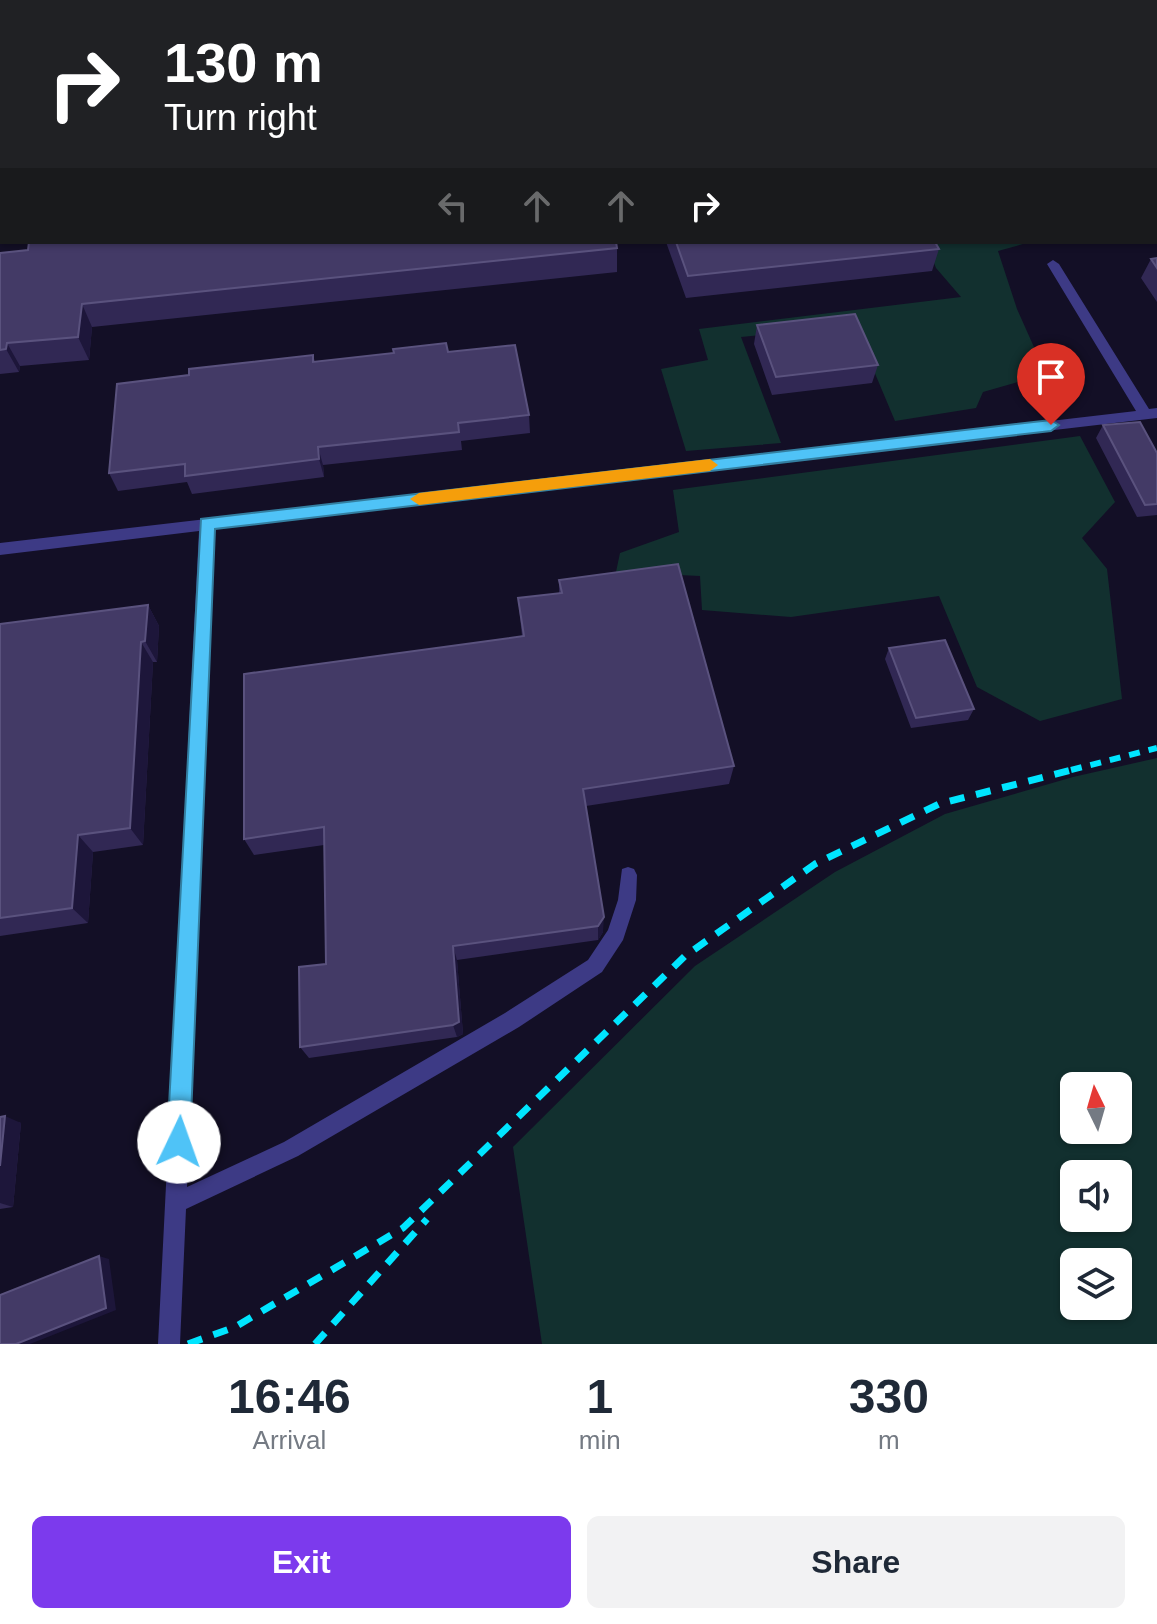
<!DOCTYPE html>
<style>
body{margin:0;font-family:Arial,sans-serif;background:#f2f2f3;color:#1f2937;height:100vh;display:flex;flex-direction:column;font-size:30px;white-space:nowrap}
*{box-sizing:border-box;margin:0}
p{font-size:26px;color:#747a83}
.icon{flex:none;width:44px;height:44px;fill:none;stroke:currentColor;stroke-width:2;stroke-linecap:round;stroke-linejoin:round}
.map{position:relative;height:1344px;overflow:hidden}
.side{display:flex;flex-direction:column;background:#fff;flex:1}
.side>*{flex:none}
.guide{position:absolute;left:0px;top:0px;width:1158px;height:244px;box-shadow:0 2px 6px #0004;background:#202124;color:#fff;overflow:hidden}
.needle{width:52px;rotate:355deg}
.fabs{position:absolute;left:1060px;top:1072px;display:grid;gap:16px}
.fabs a{display:grid;place-items:center;width:72px;height:72px;border-radius:12px;background:#fff;box-shadow:0 2px 6px #0004;font-size:40px}
.pin{position:absolute;display:grid;place-items:center;width:68px;height:68px;color:#fff;margin:-82px -34px;border-radius:50% 50% 50% 0;rotate:-45deg;box-shadow:0 0 8px #0007}
.pin .icon{rotate:45deg}
.me{position:absolute;width:88px;margin:-44px;rotate:3deg;stroke-linejoin:round;filter:drop-shadow(0 0 6px #0008)}
.turn{display:flex;align-items:center;gap:28px;height:168px;padding:0 32px;font-size:36px}
.turn .icon{width:104px;height:104px;stroke-width:2.5}
.turn b{display:block;font-size:56px;line-height:68px}
.lanes{display:flex;align-items:center;height:76px;padding:0 32px;background:#0003;justify-content:center;gap:40px;direction:ltr}
.lanes .off{opacity:.35}
.eta{display:flex;justify-content:space-evenly;align-items:center;height:136px;text-align:center}
.eta b{font-size:48px;font-weight:600;line-height:56px}
.button{display:flex;gap:16px;margin-top:auto;padding:16px 32px}
.button a{flex:1;height:92px;border-radius:12px;background:#7c3aed;color:#fff;font-size:32px;font-weight:600;line-height:92px;text-align:center}
.button a+a{background:#f2f2f3;color:#1f2937}
.map>svg:first-child{display:block}
</style>
<div class="map">
<svg width="1157" height="1344" viewBox="0 0 1157 1344">
<rect width="100%" height="100%" fill="#130f26"/>
<path fill="#12302f" fill-rule="evenodd" d="M926,242h104l-32,9 19,58 29,65 -63,18 -7,16 -81,13 -37,-88 -6,-7 -111,11 40,106 -95,8 -25,-82 47,-9 -9,-31 262,-32 -25,-29z
M1080,436l35,66 -33,36 25,31 15,130 -82,22 -63,-34 -38,-91 -148,21 -89,-7 -2,-34 -84,-4 4,-19 59,-21 -6,-42z
M1157,758v586h-615l-29,-197 182,-181 140,-94 110,-58 128,-37zM1118,1086v44h-44v-44zM1074,1174h44v44h-44zM1074,1262h44v44h-44z"/>
<g fill="none" stroke-linecap="round" stroke-linejoin="round">
<path fill="#3d3a85" fill-rule="evenodd" d="M51,0h10v2h-10z
M312,0h10v2h-10z
M1156,58h1v6h-1z
M0,140h2v8h-2z
M1053,260l6,4 90,145 8,-1v10l-943,111 -27,658 97,-45 221,-129 83,-53 20,-30 10,-30 4,-31 6,-2 6,2 3,6 -1,25 -13,40 -21,32 -83,55 -221,129 -112,53 -6,135h-22l41,-813 -199,24v-12l1136,-132 -89,-147z"/>
<path stroke="#00e5ff" stroke-width="6" stroke-dasharray="11 9" stroke-linecap="butt" d="M1071,770l86,-22"/>
<path stroke="#00e5ff" stroke-width="7" stroke-dasharray="15 12" stroke-linecap="butt" d="M188,1344l47,-17 168,-99 282,-272 130,-92 124,-60 140,-36
M315,1344l112,-125"/>
</g>
<path fill="#312854" d="M894,0h263v35h-1v-33h-260z
M666,242h269l4,7 -7,22 -246,27z
M617,248v24l-525,55 -3,33 -69,6 -1,6 -19,2v-121z
M1157,258v44l-16,-24 10,-19z
M757,325l121,40 -6,18 -100,12 -18,-51z
M448,352l81,63 1,18 -69,8 1,9 -139,15 1,12 -132,17 -5,-12 -69,9 -9,-18 80,-98 124,-20 2,7z
M1103,425l54,28v62l-20,2 -41,-79z
M559,580l175,186 -5,18 -143,22 17,126 -5,8 -141,20 6,74 -6,3 -148,21 -9,-11 26,-83 -2,-119 -70,10 -10,-16 278,-203 -4,-38 41,-5z
M148,605l11,21 -2,36h-4l-10,183 -50,7 -5,71 -88,13v-312z
M889,648l85,61 -6,11 -57,8 -26,-69z
M0,1117l21,6 -8,84 -13,2z"/>
<path fill="#1d163a" d="M82,304l10,23 -3,33 -11,-23z
M7,343l13,23 -1,6 -13,-23z
M318,447l5,18 1,12 -5,-18z
M148,605l11,21 -2,36 -12,-21z
M141,642l12,20 -10,183 -13,-17z
M78,835l15,17 -5,71 -16,-15z
M604,917l-1,15 -5,8v-14z
M453,946l4,14 6,74 -6,3 -4,-12z
M5,1116l16,7 -8,84 -13,-4v-37z
M99,1256l10,3 7,51 -86,34h-14z"/>
<path fill="#433a66" stroke="#5a527e" stroke-width="2" d="M90,0h169v2h-169z
M913,0h244v13l-1,1v-12h-242z
M29,242h587l1,6 -535,56 -4,33 -71,6 -1,6 -6,1v-97l28,-3z
M676,242h259l4,7 -251,27z
M1157,258v10l-6,-9z
M855,314l23,51 -102,12 -19,-52z
M446,343l2,9 67,-7 14,70 -71,8 1,9 -141,15 1,12 -134,17v-12l-76,9 8,-89 72,-9v-6l124,-14v7l81,-9 -1,-4z
M1140,422l17,31v51l-12,1 -42,-80z
M678,564l56,202 -151,23 21,128 -6,9 -145,20 6,76 -6,3 -153,22 -1,-80 27,-3 -2,-137 -80,12v-165l280,-38 -6,-38 44,-5 -3,-13z
M148,605l-3,36 -4,1 -11,186 -52,7 -6,73 -72,10v-294z
M945,640l29,69 -58,9 -27,-70z
M5,1116l-5,50v-49z
M99,1256l7,52 -90,36h-16v-49z"/>
<path fill="#4fc3f7" stroke="#337fa1" stroke-width="2" d="M1051,420l8,5 -8,6 -836,98 -25,613 -3,8 -8,3 -8,-3 -4,-8 34,-623z"/>
<path fill="#f59e0b" d="M710,459l8,6 -8,6 -291,34 -9,-6 9,-6z"/>
</svg>
<div class="fabs">
<a><svg class="needle" viewBox="-14 -14 28 28"><path d="M0-13l5 13h-10z" fill="#e53935"/><path d="M0 13l5-13h-10z" fill="#747a83"/></svg></a>
<a><svg class="icon" aria-label="sound" viewBox="0 0 24 24"><path d="M4 9h4l5-4v14l-5-4H4zM17 9q2 3 0 6"/></svg></a>
<a><svg class="icon" aria-label="layers" viewBox="0 0 24 24"><path d="M12 4l9 5-9 5-9-5zM3 14l9 5 9-5"/></svg></a>
</div>
<div class="pin" style="left:1051px;top:425px;background:#d93025"><svg class="icon" aria-label="arrive" viewBox="0 0 24 24"><path d="M6 21V4h12l-3 4 3 4H6"/></svg></div>
<svg class="me" style="left:179px;top:1142px" viewBox="-20 -20 40 40"><circle r="19" fill="#fff"/><path d="M0-13L10 11 0 6-10 11z" fill="#4fc3f7"/></svg>
<div class="guide">
<div class="turn"><svg class="icon" aria-label="right" viewBox="0 0 24 24"><path d="M7 20v-9h11M14 6l5 5-5 5"/></svg><div><b>130 m</b>Turn right</div></div>
<div class="lanes"><svg class="icon off" aria-label="left" viewBox="0 0 24 24"><path d="M17 20v-9H6M10 6l-5 5 5 5"/></svg><svg class="icon off" aria-label="ahead" viewBox="0 0 24 24"><path d="M12 20V5M6 11l6-6 6 6"/></svg><svg class="icon off" aria-label="ahead" viewBox="0 0 24 24"><path d="M12 20V5M6 11l6-6 6 6"/></svg><svg class="icon" aria-label="right" viewBox="0 0 24 24"><path d="M7 20v-9h11M14 6l5 5-5 5"/></svg></div>
</div>
</div>
<section class="side">
<div class="eta">
<div><b>16:46</b><p>Arrival</p></div>
<div><b>1</b><p>min</p></div>
<div><b>330</b><p>m</p></div>
</div>
<div class="button"><a>Exit</a><a>Share</a></div>
</section>
